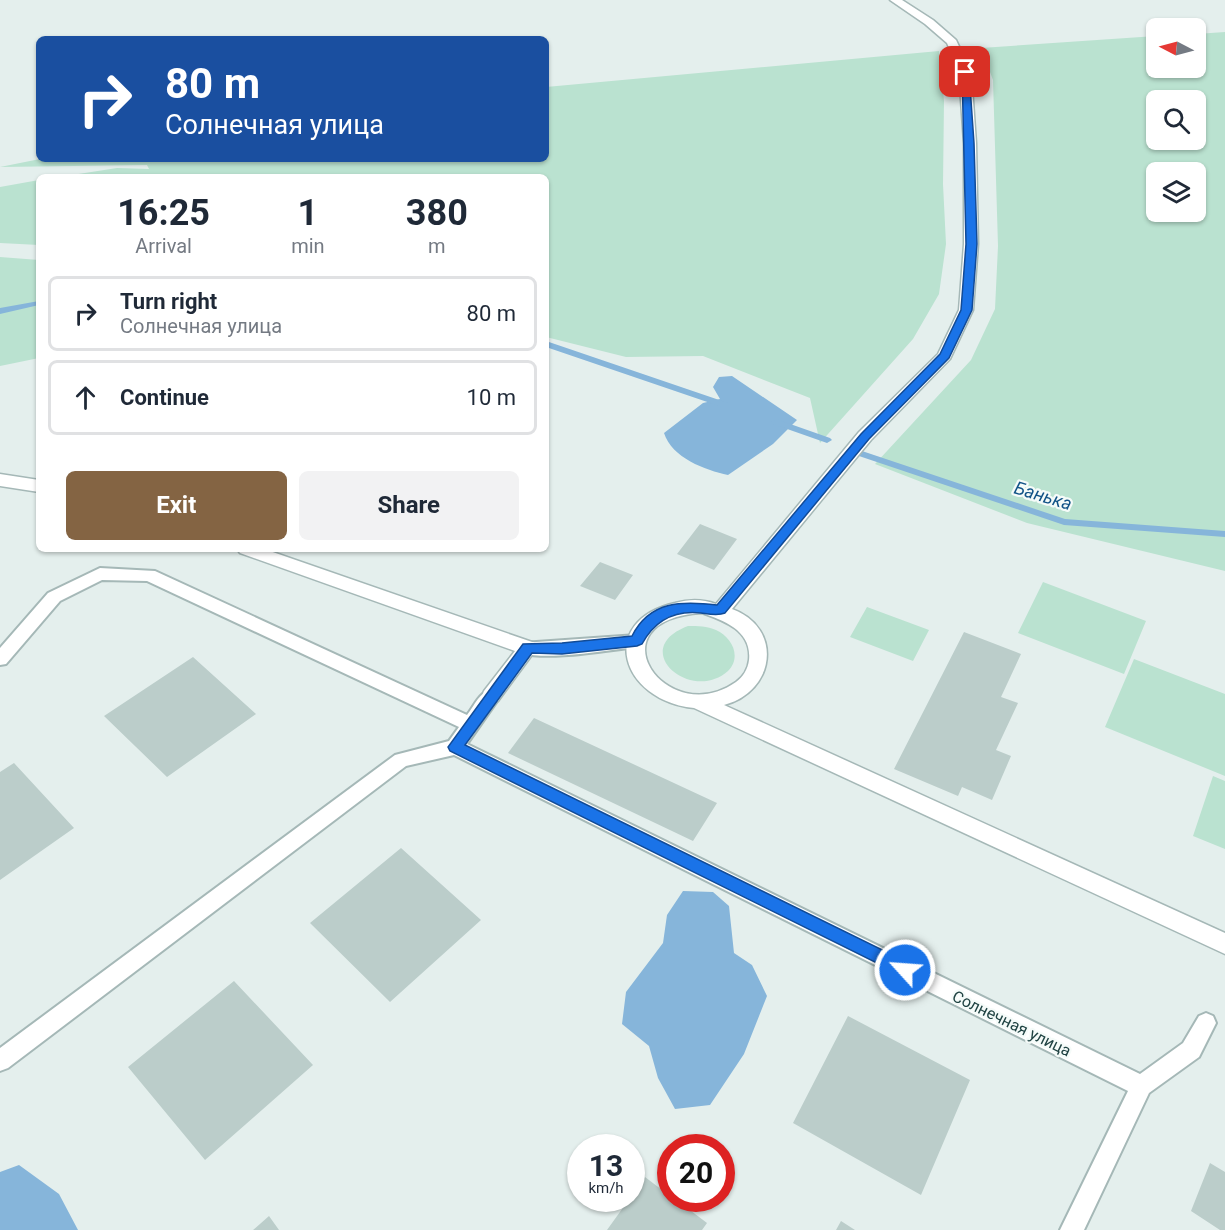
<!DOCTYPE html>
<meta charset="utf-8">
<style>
body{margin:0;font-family:Roboto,sans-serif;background:#f2f2f3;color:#1f2937;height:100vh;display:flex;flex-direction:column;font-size:22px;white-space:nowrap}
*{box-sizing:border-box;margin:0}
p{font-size:20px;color:#747a83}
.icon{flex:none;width:33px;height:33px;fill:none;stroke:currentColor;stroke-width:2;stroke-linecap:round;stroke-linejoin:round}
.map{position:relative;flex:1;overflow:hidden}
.side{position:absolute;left:36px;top:174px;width:513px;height:378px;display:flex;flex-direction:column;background:#fff;border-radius:9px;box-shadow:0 2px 4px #0004}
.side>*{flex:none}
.banner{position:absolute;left:36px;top:36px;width:513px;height:126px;border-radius:9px;box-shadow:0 2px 4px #0004;background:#1a4fa0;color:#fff;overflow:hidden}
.needle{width:39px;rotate:276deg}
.fabs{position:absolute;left:1146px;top:18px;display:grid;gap:12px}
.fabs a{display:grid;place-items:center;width:60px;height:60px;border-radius:9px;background:#fff;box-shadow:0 2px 4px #0004;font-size:30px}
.speed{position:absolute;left:567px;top:1134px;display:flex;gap:12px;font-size:30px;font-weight:700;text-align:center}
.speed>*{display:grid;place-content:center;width:78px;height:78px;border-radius:50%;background:#fff;box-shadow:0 2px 4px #0004;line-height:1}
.speed small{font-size:15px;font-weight:400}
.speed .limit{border:9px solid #d22;background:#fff;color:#111}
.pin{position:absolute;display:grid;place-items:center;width:51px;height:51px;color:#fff;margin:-26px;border-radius:12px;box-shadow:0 3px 9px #0006}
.me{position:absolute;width:66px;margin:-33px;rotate:296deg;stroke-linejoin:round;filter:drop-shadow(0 0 4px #0008)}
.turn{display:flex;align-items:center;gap:21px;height:126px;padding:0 30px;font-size:27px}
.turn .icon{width:78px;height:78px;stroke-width:2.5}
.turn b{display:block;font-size:42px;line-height:51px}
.eta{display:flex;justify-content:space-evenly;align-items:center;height:102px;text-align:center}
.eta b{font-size:36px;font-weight:700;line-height:42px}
.cta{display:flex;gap:12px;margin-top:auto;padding:12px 30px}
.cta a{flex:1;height:69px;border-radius:9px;background:#846443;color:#fff;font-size:24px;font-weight:700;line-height:69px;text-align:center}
.cta a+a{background:#f2f2f3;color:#1f2937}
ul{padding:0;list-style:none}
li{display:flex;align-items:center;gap:18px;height:75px;margin:0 12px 9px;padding:0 18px;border:3px solid #e0e1e3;border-radius:9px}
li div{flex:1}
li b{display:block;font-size:22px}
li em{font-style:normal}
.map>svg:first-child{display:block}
</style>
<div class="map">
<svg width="1225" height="1230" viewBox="0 0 1225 1230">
<rect width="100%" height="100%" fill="#e4efed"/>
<path fill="#bae2d0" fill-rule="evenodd" d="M1225,32v539l-198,-48 -152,-59 96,-104 24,-51 3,-63 -5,-166 -12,-32 175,-12v32h40v-34zM1156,100h40v40h-40zM1156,172h40v40h-40z
M939,51l5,50 -1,83 3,60 -7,50 -26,45 -93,104 -10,-45 -107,-42 -77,1 -80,-20v-160h-487l58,-9 32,1 -2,-4 -147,2 40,-8h506v-72z
M39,180v65l-39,-2v-56z
M0,257l39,3v98l-39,8z
M1043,582l103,39 -22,53 -106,-41z
M867,607l62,23 -16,31 -63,-24z
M688,626c10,0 19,0 28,4 16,7 26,27 12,41 -37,33 -101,-22 -40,-45z
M1134,659l91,35v82l-120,-49z
M1213,776l12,5v68l-32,-13z"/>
<path fill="#86b5da" d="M732,376l65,44 -24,24 -45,31c-23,-5 -56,-17 -64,-42l39,-30 17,-4 -7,-12 6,-10z
M683,891l30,1 16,14 5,47 18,12 15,31 -23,58 -34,51 -35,4 -17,-31 -9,-32 -27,-22 4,-32 37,-49 4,-28z
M19,1165l40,29 19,36h-78v-58z"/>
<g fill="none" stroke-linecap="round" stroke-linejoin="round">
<path fill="#86b5da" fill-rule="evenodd" d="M39,301v4l-39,9v-6z
M546,341l182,62 2,2 -2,2h-6l-176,-60z
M776,419l54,19 2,2 -5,3 -54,-19 -2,-2z
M859,450l206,69 160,12v6l-161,-12 -208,-70 -2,-2z"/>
</g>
<path fill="#bbcdca" d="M700,524l37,15 -23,31 -37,-16z
M600,562l33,13 -18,25 -35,-14z
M964,632l57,22 -20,43 17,6 -22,47 15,6 -19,44 -30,-13 -4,9 -64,-27z
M193,657l63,57 -89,63 -63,-61z
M534,718l183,85 -24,38 -185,-88z
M14,763l60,65 -74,52v-108z
M401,848l80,72 -91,82 -80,-79z
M234,981l79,84 -108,95 -77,-93z
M848,1016l122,64 -49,115 -128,-72z
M1210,1163l15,9v58h-5l-29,-19z
M645,1177l25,19v2h4l33,25 -5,7h-95z
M269,1216l10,14h-26z
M841,1221l14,9h-19z"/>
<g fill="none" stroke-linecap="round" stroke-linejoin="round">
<g stroke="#a5b8b7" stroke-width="4">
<path id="service" d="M100,568l55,3 312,144c8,-10 15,-29 30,-24l3,5 -3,5 -30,43 673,330 43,-31 16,-27 7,-3 7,3 3,7 -17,34 -50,36 -65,137h-24l68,-139 -674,-336 -48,11 -398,302 -8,3v-23l395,-293 54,-14 10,-14 -312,-146 -45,-1 -42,21 -54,63 -6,1v-17l48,-55z
M637,635l6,2 2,4 -2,4 -6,2c-30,3 -88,14 -115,6l-2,-5 2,-5z"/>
</g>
<g stroke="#a5b8b7" stroke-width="3">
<path id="minor" d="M890,0h12l31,20 23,20 15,32 5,71 2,101 -5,66 -23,49 -79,81 -139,169c52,19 43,83 -8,96l501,228v21l-531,-246c-74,-8 -97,-87 -19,-105 15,-4 27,-4 41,1l143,-172 79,-78 21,-44 5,-66v-101l-5,-71 -12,-29 -22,-19zM702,613c23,8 50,18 47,47 -1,9 -6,17 -13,22 -70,49 -146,-62 -34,-69z
M0,474l39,6v12l-39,-6z
M237,549h27l271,94 2,5 -39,53 -7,2 -7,-2 -2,-5 2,-5 31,-40 -275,-98z"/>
</g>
<use href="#service" fill="#fff" fill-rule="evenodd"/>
<use href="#minor" fill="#fff" fill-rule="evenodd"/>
</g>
<path fill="#1a73e8" stroke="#114b97" stroke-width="1.5" d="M962,70l7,2 5,71 3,101 -5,66 -23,48 -80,81 -144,174c-7,3 -16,1 -24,0 -27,-3 -46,7 -59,31l-5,2 -75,8 -30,-1 -67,92 446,219 3,6 -3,5 -6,2 -455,-226 -2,-4 75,-103 39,-1 70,-7c18,-36 51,-35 85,-31l144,-171 79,-80 21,-44 5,-66z"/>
<g text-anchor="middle" stroke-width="4.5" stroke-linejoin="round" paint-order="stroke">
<g font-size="16" fill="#204343" stroke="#f5fbf9">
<text transform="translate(1012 1023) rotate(26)" y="6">Солнечная улица</text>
</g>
<g font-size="18" font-style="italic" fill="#125387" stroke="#f5fbf9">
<text transform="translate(1043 496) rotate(17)" y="6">Банька</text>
</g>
</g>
</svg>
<div class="fabs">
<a><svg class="needle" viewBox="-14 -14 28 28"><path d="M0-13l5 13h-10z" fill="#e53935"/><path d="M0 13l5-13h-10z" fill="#747a83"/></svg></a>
<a><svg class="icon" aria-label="search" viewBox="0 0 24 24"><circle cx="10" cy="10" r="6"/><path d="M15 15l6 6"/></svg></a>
<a><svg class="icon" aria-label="layers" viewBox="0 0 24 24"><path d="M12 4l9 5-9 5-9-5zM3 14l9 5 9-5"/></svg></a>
</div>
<div class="speed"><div>13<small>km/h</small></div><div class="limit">20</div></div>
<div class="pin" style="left:965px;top:72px;background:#d93025"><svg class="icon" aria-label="arrive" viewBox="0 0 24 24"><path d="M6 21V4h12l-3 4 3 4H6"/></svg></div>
<svg class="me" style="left:905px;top:970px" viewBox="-20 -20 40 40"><circle r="17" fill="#1a73e8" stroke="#fff" stroke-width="3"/><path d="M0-11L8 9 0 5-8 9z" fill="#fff"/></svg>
<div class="banner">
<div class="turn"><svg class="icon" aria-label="right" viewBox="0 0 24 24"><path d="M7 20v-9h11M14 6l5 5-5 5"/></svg><div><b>80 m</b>Солнечная улица</div></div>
</div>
<section class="side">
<div class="eta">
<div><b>16:25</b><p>Arrival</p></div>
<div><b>1</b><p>min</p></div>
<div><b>380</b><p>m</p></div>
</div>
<ul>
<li><svg class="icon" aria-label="right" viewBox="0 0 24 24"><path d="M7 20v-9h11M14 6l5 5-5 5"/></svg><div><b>Turn right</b><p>Солнечная улица</p></div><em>80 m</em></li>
<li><svg class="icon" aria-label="ahead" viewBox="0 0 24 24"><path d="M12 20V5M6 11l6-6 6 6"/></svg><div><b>Continue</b></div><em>10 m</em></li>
</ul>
<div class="cta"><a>Exit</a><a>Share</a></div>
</section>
</div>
